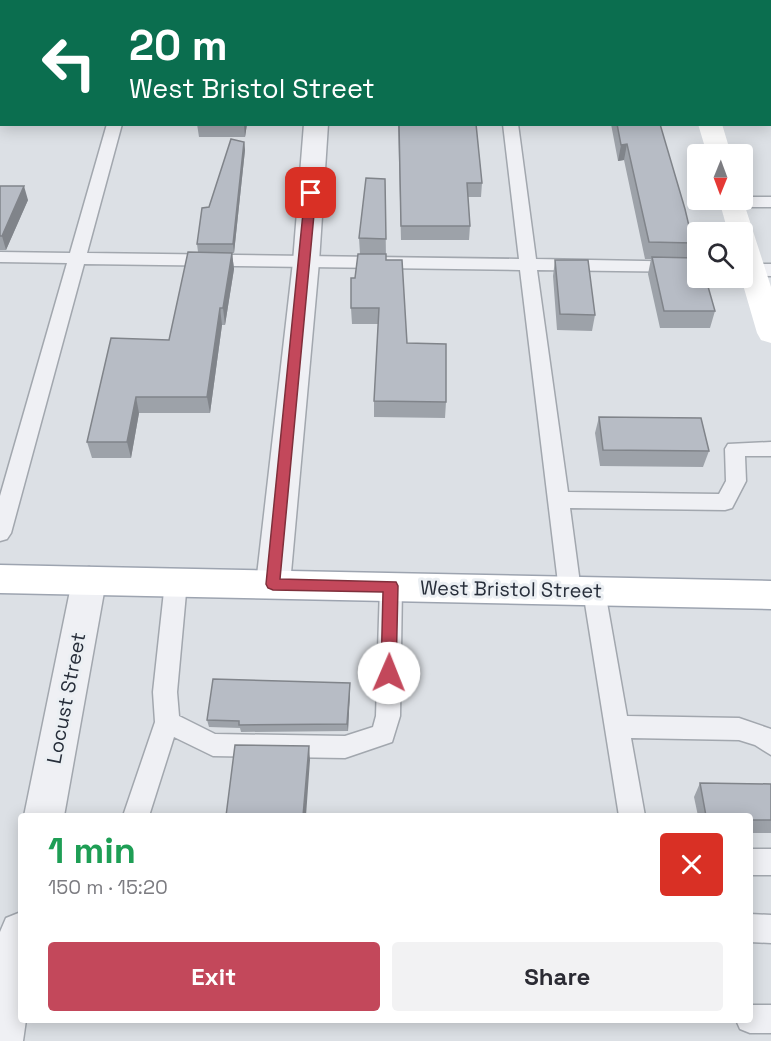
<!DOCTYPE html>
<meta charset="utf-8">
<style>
body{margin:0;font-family:"Space Grotesk",sans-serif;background:#f2f2f3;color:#2b2b33;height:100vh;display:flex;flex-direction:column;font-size:22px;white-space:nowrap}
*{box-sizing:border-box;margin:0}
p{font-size:20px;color:#7c7c81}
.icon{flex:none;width:33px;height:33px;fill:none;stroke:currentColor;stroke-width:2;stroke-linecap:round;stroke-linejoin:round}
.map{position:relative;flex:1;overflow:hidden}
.panel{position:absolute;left:18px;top:813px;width:735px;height:210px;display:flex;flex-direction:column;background:#fff;border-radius:6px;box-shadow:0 3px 15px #0003}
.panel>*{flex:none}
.guide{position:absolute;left:0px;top:0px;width:771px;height:126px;box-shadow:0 3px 15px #0003;background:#0b6e4f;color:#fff;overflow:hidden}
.needle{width:39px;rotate:181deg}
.controls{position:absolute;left:687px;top:144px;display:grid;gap:12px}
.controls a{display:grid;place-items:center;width:66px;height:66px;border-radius:6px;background:#fff;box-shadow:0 3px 15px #0003;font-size:30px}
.pin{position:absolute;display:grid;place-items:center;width:51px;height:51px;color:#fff;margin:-26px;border-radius:12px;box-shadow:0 3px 9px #0006}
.me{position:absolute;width:66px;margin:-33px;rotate:1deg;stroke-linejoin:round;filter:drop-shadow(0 0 4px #0008)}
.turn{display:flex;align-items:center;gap:21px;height:126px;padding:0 30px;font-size:27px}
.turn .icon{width:78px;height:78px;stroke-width:2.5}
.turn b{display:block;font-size:42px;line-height:51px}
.round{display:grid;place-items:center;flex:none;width:63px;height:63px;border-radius:6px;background:#f2f2f3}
.head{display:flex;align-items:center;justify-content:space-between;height:102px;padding:0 30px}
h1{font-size:36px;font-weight:700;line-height:45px;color:#1e9e55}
.button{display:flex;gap:12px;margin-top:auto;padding:12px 30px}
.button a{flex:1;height:69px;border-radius:6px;background:#c3485b;color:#fff;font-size:24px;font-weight:700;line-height:69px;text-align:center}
.button a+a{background:#f2f2f3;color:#2b2b33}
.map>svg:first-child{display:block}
</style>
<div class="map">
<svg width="771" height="1041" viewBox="0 0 771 1041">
<rect width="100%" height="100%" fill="#dce0e5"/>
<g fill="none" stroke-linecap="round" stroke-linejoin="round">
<g stroke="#a2a7ae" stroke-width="3">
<path id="lane" d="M143,0h14v2h-14z
M489,0h14v2h-14z
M770,62h1v12h-1z
M107,124h15l-35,129 432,6 -16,-135h15l18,135 162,3v10l-161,-2 31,222 151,2 7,-13 -1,-32 3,-5 43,-2v14h-26l1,25 -14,27 -7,2 -155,-2 11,83 -3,6 -8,3 -8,-3 -3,-6 -39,-321 -436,-6 -73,269 -4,6 -7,2v-45l67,-233 -67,-1v-10l70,1z
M742,197h29v10h-38l-8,-5 2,-2h15z
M742,264h29v12l-29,-1z
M176,573l8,3 3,6 -10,110 2,24 36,18 130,2 28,-9 3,-11 4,-130 3,-6 8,-3 8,3 3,6 -2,130 -8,26 -47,16 -132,-2 -39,-19 -25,79h-26l32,-94 -2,-30 12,-110 3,-6z
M594,582l8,3 3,6 22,125 112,2 32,11v26l-16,-10 -16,-5 -108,-2 14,78h-26l-36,-225 3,-6z
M750,849h21v26h-21z
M750,914l21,1v28l-21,-1z
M750,1005h21v28h-21l-10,-4 -4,-9h14z"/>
</g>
<g stroke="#a2a7ae" stroke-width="3">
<path id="street" d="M314,0h20v2h-20z
M0,38h2v14h-2z
M304,124h24l-9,138 -29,322 -5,10 -12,4 -12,-4 -5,-10 37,-322z
M89,567l12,4 5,10 -42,235h-40l48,-235 5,-10z
M21,912v108h5l-3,21h-23v-109l6,-14z"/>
</g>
<g stroke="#9da4b0" stroke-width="3">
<path id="primary" d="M0,565l771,16v28l-771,-16z"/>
</g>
<use href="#lane" fill="#eff0f4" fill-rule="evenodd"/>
<use href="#street" fill="#eff0f4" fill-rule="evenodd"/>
<path fill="#fff" fill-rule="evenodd" d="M663,0h20l1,2h-21z
M698,124h24l9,30h-24z
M742,197l29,90v56l-10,-3 -4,-7 -16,-55 1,-46h-14l-9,-32h23z"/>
<use href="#primary" fill="#fff" fill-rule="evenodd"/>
</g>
<path fill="#9da2a9" d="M30,0h57l-1,2h-56z
M197,124h50l-2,13h-46z
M398,124h78l6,59 -1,14h-13l2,29 -1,14h-68z
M611,124h49l33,119 -4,15 26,53 -5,17h-50l-12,-54 3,-15h-6l-21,-99 -6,1z
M244,142l1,8 -11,103 -36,-1 -1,-8 12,-37z
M385,179l1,81 21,83 39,59 -1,16 -71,-1v-16l4,-77h-26l-1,-16 4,-30 5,-24 -1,-16z
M0,186l28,14 -22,50h-6z
M232,253l2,16 -9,56h-3l-12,88h-71l-8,45h-39l-5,-16 82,-102z
M555,260l40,55 -3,16 -35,-1 -4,-54z
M599,417l110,34 -6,16 -103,-1 -5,-33z
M350,691l-2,40 -107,1 -1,-4 -31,-1 -2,-7z
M700,783l71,1v49h-21v-17h-52l-4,-19z"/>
<path fill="#80848a" d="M244,124h3l-2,13z
M244,142l1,8 -11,103 -1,-9z
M627,144l-3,16 -6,1 3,-16z
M24,186l4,14 -22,50 -4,-14z
M232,253l2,16 -9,56 -2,-17z
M220,308l2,17 -12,88 -3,-16z
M136,397l3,16 -8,45 -4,-16z
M350,683v8l-2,40 -1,-7z
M309,746l1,14 -4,56h-3z"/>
<path fill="#b7bcc5" stroke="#80848a" stroke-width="1.5" d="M223,0h50v2h-50z
M602,0h28v2h-28z
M399,124h77l6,59h-15l3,43h-69z
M617,124h43l25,85 8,34 -44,-1 -22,-98 -6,1z
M231,139l13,3 -11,102h-36l5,-36 7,-1z
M366,178l19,1 1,60 -27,-1z
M0,186h24l-22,50h-2z
M188,252l44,1 -9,55h-3l-13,89h-71l-9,45h-40l24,-104 58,2z
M358,254h28v6h16l5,83 39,1v58l-72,-1 5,-93h-28v-30h4z
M652,257l44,1 2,7v13h2l1,5h6l8,28h-51z
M555,260h33l7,55 -35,-1z
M599,417l102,1 8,33 -106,-1z
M213,679l137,4 -3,41 -108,1v-4l-32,-1z
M235,745l74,1 -6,70h-77z
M700,783l71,1v36h-21v-4h-44z"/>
<path fill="#c3485b" stroke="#7f2f3b" stroke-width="1.5" d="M311,190l5,3 -36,386 116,3 2,4 -2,87 -2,4 -5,2 -6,-2 -2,-4 2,-81 -110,-2 -5,-2 -2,-4 39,-391z"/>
<g text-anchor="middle" stroke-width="6" stroke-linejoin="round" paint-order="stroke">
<g font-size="20" fill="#272e3a" stroke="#ebeff3">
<text transform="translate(511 589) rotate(1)" y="7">West Bristol Street</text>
<text transform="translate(66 698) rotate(-79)" y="7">Locust Street</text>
</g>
</g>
</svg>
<div class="controls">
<a><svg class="needle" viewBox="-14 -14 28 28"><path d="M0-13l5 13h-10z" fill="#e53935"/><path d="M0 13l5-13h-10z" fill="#7c7c81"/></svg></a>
<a><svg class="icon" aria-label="search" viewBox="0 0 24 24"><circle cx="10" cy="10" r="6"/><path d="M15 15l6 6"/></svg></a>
</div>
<div class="pin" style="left:311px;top:193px;background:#d93025"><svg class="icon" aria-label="arrive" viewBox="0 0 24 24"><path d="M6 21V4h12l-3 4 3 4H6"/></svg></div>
<svg class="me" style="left:389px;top:673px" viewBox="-20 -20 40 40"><circle r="19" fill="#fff"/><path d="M0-13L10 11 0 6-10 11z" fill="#c3485b"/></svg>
<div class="guide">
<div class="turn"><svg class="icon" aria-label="left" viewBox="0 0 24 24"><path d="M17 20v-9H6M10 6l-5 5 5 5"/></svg><div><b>20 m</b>West Bristol Street</div></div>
</div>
<section class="panel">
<div class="head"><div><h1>1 min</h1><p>150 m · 15:20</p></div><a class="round" style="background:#d93025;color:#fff"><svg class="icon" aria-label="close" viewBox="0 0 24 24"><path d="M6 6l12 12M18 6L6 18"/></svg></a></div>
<div class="button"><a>Exit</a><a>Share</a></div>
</section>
</div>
